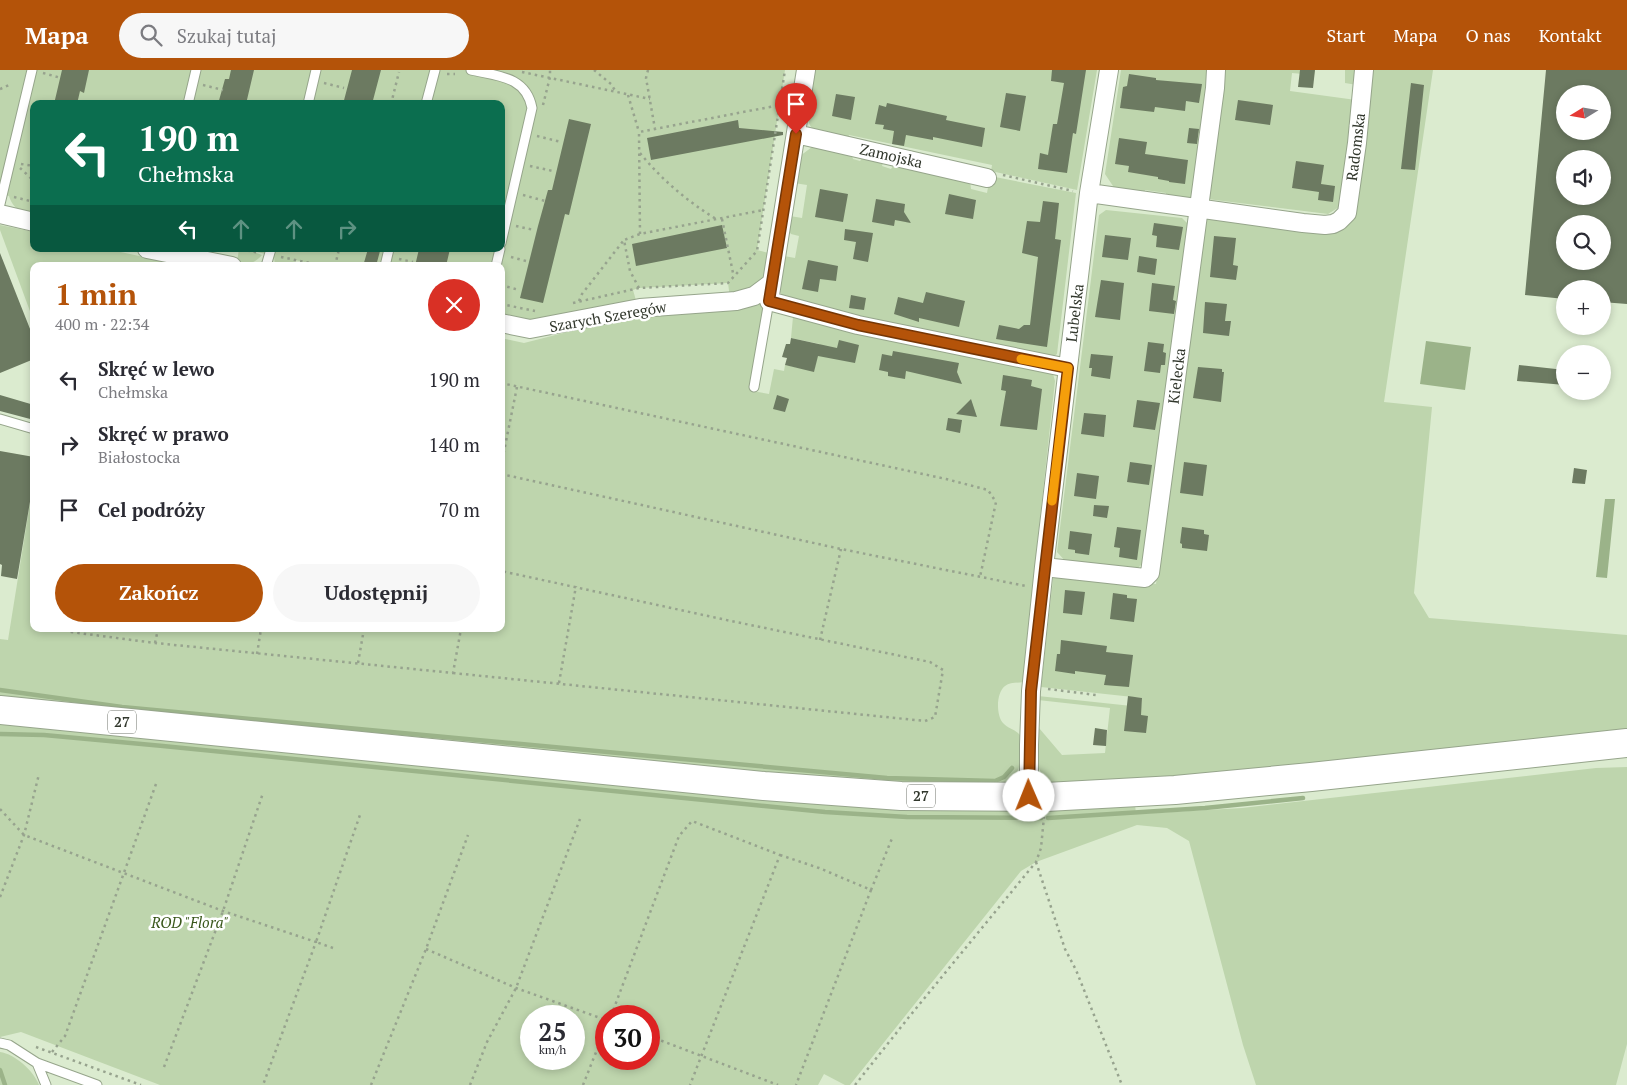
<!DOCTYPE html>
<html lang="pl">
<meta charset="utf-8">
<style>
body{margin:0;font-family:"PT Serif",serif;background:#f7f7f7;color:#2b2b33;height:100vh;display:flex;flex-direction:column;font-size:19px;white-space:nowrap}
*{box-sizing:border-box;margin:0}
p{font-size:16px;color:#7c7c81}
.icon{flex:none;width:28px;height:28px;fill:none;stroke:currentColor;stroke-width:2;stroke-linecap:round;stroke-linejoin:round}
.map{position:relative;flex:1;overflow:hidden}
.panel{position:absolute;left:30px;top:192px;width:475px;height:370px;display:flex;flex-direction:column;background:#fff;border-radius:10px;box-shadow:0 2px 8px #0003}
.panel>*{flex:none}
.guide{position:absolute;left:30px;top:30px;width:475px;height:152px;border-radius:10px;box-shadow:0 2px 8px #0003;background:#0b6e4f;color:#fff;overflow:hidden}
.needle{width:32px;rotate:259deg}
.controls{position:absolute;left:1556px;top:15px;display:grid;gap:10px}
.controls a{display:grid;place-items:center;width:55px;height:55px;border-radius:50%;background:#fff;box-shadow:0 2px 8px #0003;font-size:25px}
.speed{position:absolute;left:520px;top:935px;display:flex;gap:10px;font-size:25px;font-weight:700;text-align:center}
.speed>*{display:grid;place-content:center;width:65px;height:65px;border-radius:50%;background:#fff;box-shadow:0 2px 8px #0003;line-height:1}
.speed small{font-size:12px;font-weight:400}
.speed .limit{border:8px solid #d22;background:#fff;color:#111}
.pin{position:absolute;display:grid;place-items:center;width:42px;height:42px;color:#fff;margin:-51px -21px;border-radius:50% 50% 50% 0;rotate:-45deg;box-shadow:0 0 5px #0007}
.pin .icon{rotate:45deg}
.me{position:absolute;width:55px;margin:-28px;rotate:359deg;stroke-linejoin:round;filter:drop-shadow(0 0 4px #0008)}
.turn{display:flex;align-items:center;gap:18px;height:105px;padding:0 25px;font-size:22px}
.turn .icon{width:65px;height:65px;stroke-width:2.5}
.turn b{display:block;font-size:35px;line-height:42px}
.lanes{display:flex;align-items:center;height:48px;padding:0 25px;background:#0003;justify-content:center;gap:25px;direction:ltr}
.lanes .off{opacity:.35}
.round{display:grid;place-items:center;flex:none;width:52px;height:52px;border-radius:26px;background:#f7f7f7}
.head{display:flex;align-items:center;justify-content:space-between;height:85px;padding:0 25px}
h1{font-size:30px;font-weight:700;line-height:38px;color:#b45309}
.cta{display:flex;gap:10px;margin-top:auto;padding:10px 25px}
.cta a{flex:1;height:58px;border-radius:30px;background:#b45309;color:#fff;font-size:20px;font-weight:700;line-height:58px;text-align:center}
.cta a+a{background:#f7f7f7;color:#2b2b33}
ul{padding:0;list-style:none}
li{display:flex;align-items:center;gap:15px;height:65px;padding:0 25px}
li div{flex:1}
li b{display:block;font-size:19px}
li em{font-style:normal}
header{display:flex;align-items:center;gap:30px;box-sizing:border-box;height:70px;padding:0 25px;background:#b45309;color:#fff}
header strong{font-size:24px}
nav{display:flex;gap:28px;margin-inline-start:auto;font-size:18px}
.search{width:350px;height:45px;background:#f7f7f7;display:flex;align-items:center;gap:12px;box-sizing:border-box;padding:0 18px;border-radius:28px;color:#7c7c81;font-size:19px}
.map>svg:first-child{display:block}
</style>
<header>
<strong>Mapa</strong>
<div class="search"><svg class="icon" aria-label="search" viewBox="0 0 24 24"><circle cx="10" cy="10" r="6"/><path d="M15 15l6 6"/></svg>Szukaj tutaj</div>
<nav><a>Start</a><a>Mapa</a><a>O nas</a><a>Kontakt</a></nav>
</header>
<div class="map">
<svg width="1627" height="1015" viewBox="0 0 1627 1015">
<rect width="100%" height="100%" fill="#dbebcf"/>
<path fill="#bed5ad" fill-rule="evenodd" d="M0,0h785l-28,180 15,4c-8,31 -14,31 -42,44l-2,-15 -89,5 -6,2 4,14 -104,21 -32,-7v-52h-178l-28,-6 -1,6h-19l-1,-10 -25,-6 13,5c-8,9 -13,9 -25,7l2,-13h262v-145h-467v101l-3,7c-11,3 -19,-6 -22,-16l-9,-2z
M812,0h285l-20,120 -86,-19 1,-6 -143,-30 -2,5c-8,-2 -27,-5 -33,-10 -13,-9 -4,-46 -2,-60z
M1121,0h87l-14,126 -3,3 -25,-1v-5l-21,-3 -1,5 -31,-4v-5l-8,-12z
M1223,0h92l-1,5 -22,-2 -2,18 66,9 -12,104 -16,10 -121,-15z
M1345,0h12v15l-12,-2z
M1371,0h62l-49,332 48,5 -18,186 15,25 198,17v100l-448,47 -125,4c-23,-14 -16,-35 -15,-58l23,27 43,-2 5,-45 -72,-8v-4l103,11 1,-9 -101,-11 12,-108 4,-7 99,12 49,-372 135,12z
M812,77l39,6 2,6 7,2 4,-5 19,7 -1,3 9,3 4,-6 75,18 1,8 16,4 3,-17 86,17 -19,161 -6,4 -267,-59 -5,-9 5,-34 11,2 4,-22 -8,-2 -3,-4 2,-14 12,2 5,-33 -13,-2 6,-27z
M1106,140l76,8 8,8 -45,335 -9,9 -69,-7 -10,-11 42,-337z
M0,155l34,7v17h73l78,17h-151v56l-34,-92z
M765,231l-13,90 17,3 5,-25 10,2 1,-6 29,6 6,-27 -29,-6 2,-21 260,57 2,7 -28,257 -3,44c-7,1 -14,0 -19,4 -9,7 -9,29 -2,37 6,7 14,6 18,14 0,18 2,34 -13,46l-109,2 -899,-86v-60l8,1 26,-162v151h467v-291l23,5 114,-29 106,-7z
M0,653l1135,81 1,10 106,-6 354,-40 31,-1v277l-11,41h-360l-13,-40 -54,-204 -22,-13 -30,-3 -101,37 -15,9 -171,214h-5l-21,-11 -6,11h-658l-139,-53 -21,5zM531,946h43v43h-43zM606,946h43v43h-43z
M0,982c15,2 34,19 39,33h-39z"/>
<path fill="#9bb389" d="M1426,271l45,6 -6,43 -45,-6z
M1605,429h10l-8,79 -11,-1z"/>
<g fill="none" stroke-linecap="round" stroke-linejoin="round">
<path stroke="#9bb389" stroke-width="4.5" d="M0,620l122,17 765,71 108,3 9,-4 8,-9
M0,664l44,1 119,11 662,66 82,5 134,1
M1048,748l157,-10 98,-10
M0,1000l5,15"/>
</g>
<path fill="#6c7a61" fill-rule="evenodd" d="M62,0h27l-5,23 -4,-2 -3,13h-23z
M231,0h23l-8,34h-28l7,-25h4z
M352,0h29l-9,34h-29z
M1052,0h34l-10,64 -3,-1 -6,40 -29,-4 2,-16 8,2 5,-31h4l7,-41 -13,-2z
M1300,0h15l-2,18 -15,-1z
M1546,0h81v234l-25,-2v-13h-37v10l-40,-4zM1565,24h37v37h-37zM1565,89h37v37h-37zM1565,154h37v37h-37z
M1129,4l27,4v2l46,4 -3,19 -13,-2 -1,10 -30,-4 -1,5 -34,-4 3,-21 4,-1z
M1411,13l13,2 -9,85 -14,-1z
M1006,23l20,3 -6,35 -20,-4z
M836,24l19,3 -4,23 -19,-4z
M1238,30l35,5 -3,20 -35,-5z
M887,33l60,13 -1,4 39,8 -3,19 -49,-10v3l-27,-5 -2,11 -12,-2 2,-13 -11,-2 1,-4 -9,-1 4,-19 7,2z
M569,49l22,5 -22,91 -4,-1 -22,89 -23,-5 18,-72 10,-36h4z
M738,50l1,8 44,4v3l-132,25 -4,-22z
M1189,58l10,1 -2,15 -10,-1z
M1119,68l28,4 -2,12 43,6 -3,24 -16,-2v-1l-11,-2v-2l-30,-5 1,-6 -14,-2z
M1296,91l28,4 -3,19 14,2 -2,16 -15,-2 1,-8 -27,-4z
M820,119l28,5 -5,28 -28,-5z
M949,124l27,6 -3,19 -28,-5z
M876,129l29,5 -1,8 7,11 -16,-3 -1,6 -22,-4z
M1043,131l16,2 -4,36 6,1 -14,107 -51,-8 3,-14 20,4 5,-4h6l8,-68 -16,-4 5,-32 13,1z
M1154,153l29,4 -4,23 -23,-3 1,-11 -5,-1z
M722,155l5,23 -91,18 -4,-22z
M845,159l28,4 -5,29 -15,-3 3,-17 -12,-2z
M1105,165l26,3 -3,22 -26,-3z
M1214,166l22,2 -3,27 5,1 -2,14 -26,-3z
M368,179l12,2 -4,15h-13z
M419,179h31l-4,17h-31z
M0,183l34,86v20l-34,14z
M1139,186l18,3 -2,16 -18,-3z
M808,190l30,6 -2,15 -16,-2 -2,13 -16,-3z
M1101,210l23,3 -4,37 -25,-3z
M1152,213l23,3 -2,14 3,1 -2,13 -25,-3z
M926,222l39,9 -6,26 -40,-9v4l-25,-8 4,-17 25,6z
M851,225l15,3 -2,12 -15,-2z
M1205,232l22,2 -2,17h6l-2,15 -26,-3z
M791,268l46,10 2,-8 20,5 -4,18 -37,-7 -4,16 -29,-7 2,-7 -5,-1 4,-13h4z
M1148,272l16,2 -1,8 3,1 -1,12h-4l-1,8 -16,-2z
M893,281l66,12 -2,9 5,12 -56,-13 -1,8 -17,-3v-4l-9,-2 3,-16 10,2z
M1091,284l22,2 -3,23 -19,-3 1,-8h-3z
M1519,295l46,5v15l-48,-4z
M1198,297l24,2v3h2l-3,30 -28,-4z
M1003,305l29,5 -1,6 11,3 -5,41 -37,-4 6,-35 -5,-1z
M0,325l34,10v15l-34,-9z
M777,325l12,4 -4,13 -12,-3z
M971,329l6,18 -21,-3z
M1137,330l23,3 -5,27 -22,-3z
M1084,343l22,2 -2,22 -23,-3z
M948,348l14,2 -2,13 -14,-3z
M0,381l34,6v21l-17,101 -16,-3 1,-11 -2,-1z
M1130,392l22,3 -3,20 -22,-3z
M1184,392l23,3 -4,31 -23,-3z
M1574,398l13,2 -2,14 -13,-1z
M1077,403l22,3 -3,23 -22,-3z
M1094,435l15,1 -2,12 -14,-2z
M1117,457l24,3 -4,30 -18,-3 1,-9 -6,-1z
M1182,457l22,3v4l5,1 -2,16 -25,-3v-4l-2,-1z
M1070,461l22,3 -3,21 -14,-2v-3l-7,-1z
M1065,520l20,2 -3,23 -19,-2z
M1113,523l14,2v3l10,1 -3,23 -24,-3z
M1061,570l46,6 -1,6 27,3 -4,32 -25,-2 2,-10 -31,-4v3l-20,-3 2,-17h3z
M1128,626l14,2 -1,17 7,1 -2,17 -22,-2z
M1095,658l12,2 -1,16 -13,-1z"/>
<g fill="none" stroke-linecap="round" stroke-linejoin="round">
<g stroke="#96a58b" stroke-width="11">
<path id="lane" d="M471,0c26,6 55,6 61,38l-31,135
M188,34l8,-34
M308,34l8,-34
M426,34l9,-34
M0,134l32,-134
M266,196l5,-17
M385,196l4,-17
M496,196l4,-17
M754,317l15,-86
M0,349l34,10
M0,973l9,2 28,18 60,22
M37,993l9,22"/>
</g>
<g stroke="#96a58b" stroke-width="20">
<path id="street" d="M806,0l-37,231 89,24 210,43
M796,64l191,44
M1089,123l214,30 22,2 8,-1 6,-3 8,-8 10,-70 7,-73
M0,144l34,8
M147,179l85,17
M501,253l29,6 110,-21 96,-7 18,-5 16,-12
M1044,497l101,11 5,-5 65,-485 1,-18
M1029,726v-51l2,-54 13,-124 45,-374 20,-123"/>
</g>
<g stroke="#96a58b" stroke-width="30">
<path id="primary" d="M0,640l764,76 137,10 145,1 129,-7 136,-13 316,-34"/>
</g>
<path stroke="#97a38e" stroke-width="2.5" stroke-dasharray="2.5 4" stroke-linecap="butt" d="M594,0l17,14 5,8
M648,0l-2,8 9,51
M522,2l128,27
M43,3l18,5
M447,4h8
M324,13l20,5
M203,15l20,5
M0,19l9,-4
M628,25l11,37
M391,34l8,-32
M543,35l7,-28v-7
M537,66l24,6
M640,83c22,27 47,48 76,66
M21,94l13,2
M530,96l23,5
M20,98l14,13
M1003,105l70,16
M523,125l22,6
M14,127l20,5
M722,149l11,54 2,2
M516,156l18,4
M640,164l-1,-102 141,-27
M241,179l18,4
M281,187l43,9
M511,187l15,4
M399,189l14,3
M335,196l4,-17
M501,215l18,5
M639,218l-9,-17 -6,-31 16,-6 123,-24
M579,231l3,-7 42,-54
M573,233l66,-15 89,-5 29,-32 28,-181
M501,234l34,7
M501,313l445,96 42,11 8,12 -16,75
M501,396l16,-79
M501,404l340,75 185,37
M65,559l6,3 84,11 298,30 8,-44
M820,570l21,-91
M155,573l3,-14
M257,584l4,-25
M358,593l6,-34
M453,603l472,48 10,-4 8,-47 -13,-8 -199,-41 -230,-50
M559,613l17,-97
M1048,619l48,6
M0,739l24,26 199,76 93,31 -53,143
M780,785l39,13 52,22 -75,195
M1036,792l29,87 11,21 46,115
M871,820l22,-54
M0,827l24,-62 15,-61
M333,878l-17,-6 45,-130
M426,879l90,39 90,32
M611,946l68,-180 13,-15 88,34 -90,230
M649,966l129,49
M36,977l105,38
M52,982l13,-16 91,-252
M164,997l59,-156 40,-118
M371,1015l55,-136 42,-114
M470,1015l17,-43 29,-54 64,-169
M583,1015l23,-58
M855,1015l54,-68 127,-155 5,-14 3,-31"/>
<use href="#lane" stroke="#fff" stroke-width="9"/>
<use href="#street" stroke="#fff" stroke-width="18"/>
<use href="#primary" stroke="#fff" stroke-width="28"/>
</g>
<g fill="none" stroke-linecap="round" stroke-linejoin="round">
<g stroke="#753606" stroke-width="12">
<path id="route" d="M796,64l-27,167 89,24 210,43 -37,323 -2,105"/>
</g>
<use href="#route" stroke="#b45309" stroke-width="9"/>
<path stroke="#f59e0b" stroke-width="9" d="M1021,289l47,9 -16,133"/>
</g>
<g text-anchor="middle" stroke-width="5" stroke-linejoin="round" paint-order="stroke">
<g fill="#fff" stroke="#6f736b" stroke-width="1">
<rect x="108" y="640.5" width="28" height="23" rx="4"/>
<rect x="907" y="714.5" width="28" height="23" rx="4"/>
</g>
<g font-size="14" font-weight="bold" fill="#31372c">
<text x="122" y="657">27</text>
<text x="921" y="731">27</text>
</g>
<g font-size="15" fill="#31372c" stroke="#fff">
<text transform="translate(1356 77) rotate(-83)" y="5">Radomska</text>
<text transform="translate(891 86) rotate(13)" y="5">Zamojska</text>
<text transform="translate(1075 243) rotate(-83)" y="5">Lubelska</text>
<text transform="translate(608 247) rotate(-10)" y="5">Szarych Szeregów</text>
<text transform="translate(1177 306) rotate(-83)" y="5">Kielecka</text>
</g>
<g font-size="15" font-style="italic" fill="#39571a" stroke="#fff">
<text x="190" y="858">ROD "Flora"</text>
</g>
</g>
</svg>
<div class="controls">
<a><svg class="needle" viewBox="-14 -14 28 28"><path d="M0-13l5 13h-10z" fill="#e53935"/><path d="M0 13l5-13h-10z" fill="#7c7c81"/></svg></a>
<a><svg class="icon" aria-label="sound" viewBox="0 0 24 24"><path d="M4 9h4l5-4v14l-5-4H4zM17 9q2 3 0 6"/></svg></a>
<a><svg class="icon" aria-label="search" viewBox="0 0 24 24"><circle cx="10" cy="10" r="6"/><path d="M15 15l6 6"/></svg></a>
<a>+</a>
<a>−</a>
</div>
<div class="speed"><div>25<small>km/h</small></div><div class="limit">30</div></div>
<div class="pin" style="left:796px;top:64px;background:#d93025"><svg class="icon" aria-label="arrive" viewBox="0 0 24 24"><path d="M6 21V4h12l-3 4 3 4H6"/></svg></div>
<svg class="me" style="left:1029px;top:726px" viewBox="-20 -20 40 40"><circle r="19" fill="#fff"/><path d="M0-13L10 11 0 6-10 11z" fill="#b45309"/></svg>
<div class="guide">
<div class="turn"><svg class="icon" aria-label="left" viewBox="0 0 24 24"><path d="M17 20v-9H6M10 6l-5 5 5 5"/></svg><div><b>190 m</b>Chełmska</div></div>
<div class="lanes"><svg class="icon" aria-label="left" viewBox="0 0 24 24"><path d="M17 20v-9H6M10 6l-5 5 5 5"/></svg><svg class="icon off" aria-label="ahead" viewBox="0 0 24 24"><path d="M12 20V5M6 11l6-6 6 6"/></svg><svg class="icon off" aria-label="ahead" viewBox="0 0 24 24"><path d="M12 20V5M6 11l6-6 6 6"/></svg><svg class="icon off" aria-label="right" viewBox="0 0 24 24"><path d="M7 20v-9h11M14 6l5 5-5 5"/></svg></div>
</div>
<section class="panel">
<div class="head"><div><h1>1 min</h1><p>400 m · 22:34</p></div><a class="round" style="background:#d93025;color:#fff"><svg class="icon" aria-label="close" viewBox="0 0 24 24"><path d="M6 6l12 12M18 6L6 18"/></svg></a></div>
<ul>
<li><svg class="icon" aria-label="left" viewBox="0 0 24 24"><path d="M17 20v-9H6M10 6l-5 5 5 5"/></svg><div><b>Skręć w lewo</b><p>Chełmska</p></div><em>190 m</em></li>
<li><svg class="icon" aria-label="right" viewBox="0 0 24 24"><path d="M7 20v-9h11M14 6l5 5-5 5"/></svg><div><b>Skręć w prawo</b><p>Białostocka</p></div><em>140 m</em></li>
<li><svg class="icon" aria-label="arrive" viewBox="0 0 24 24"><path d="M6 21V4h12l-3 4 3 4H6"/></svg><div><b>Cel podróży</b></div><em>70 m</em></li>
</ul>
<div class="cta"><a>Zakończ</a><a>Udostępnij</a></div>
</section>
</div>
